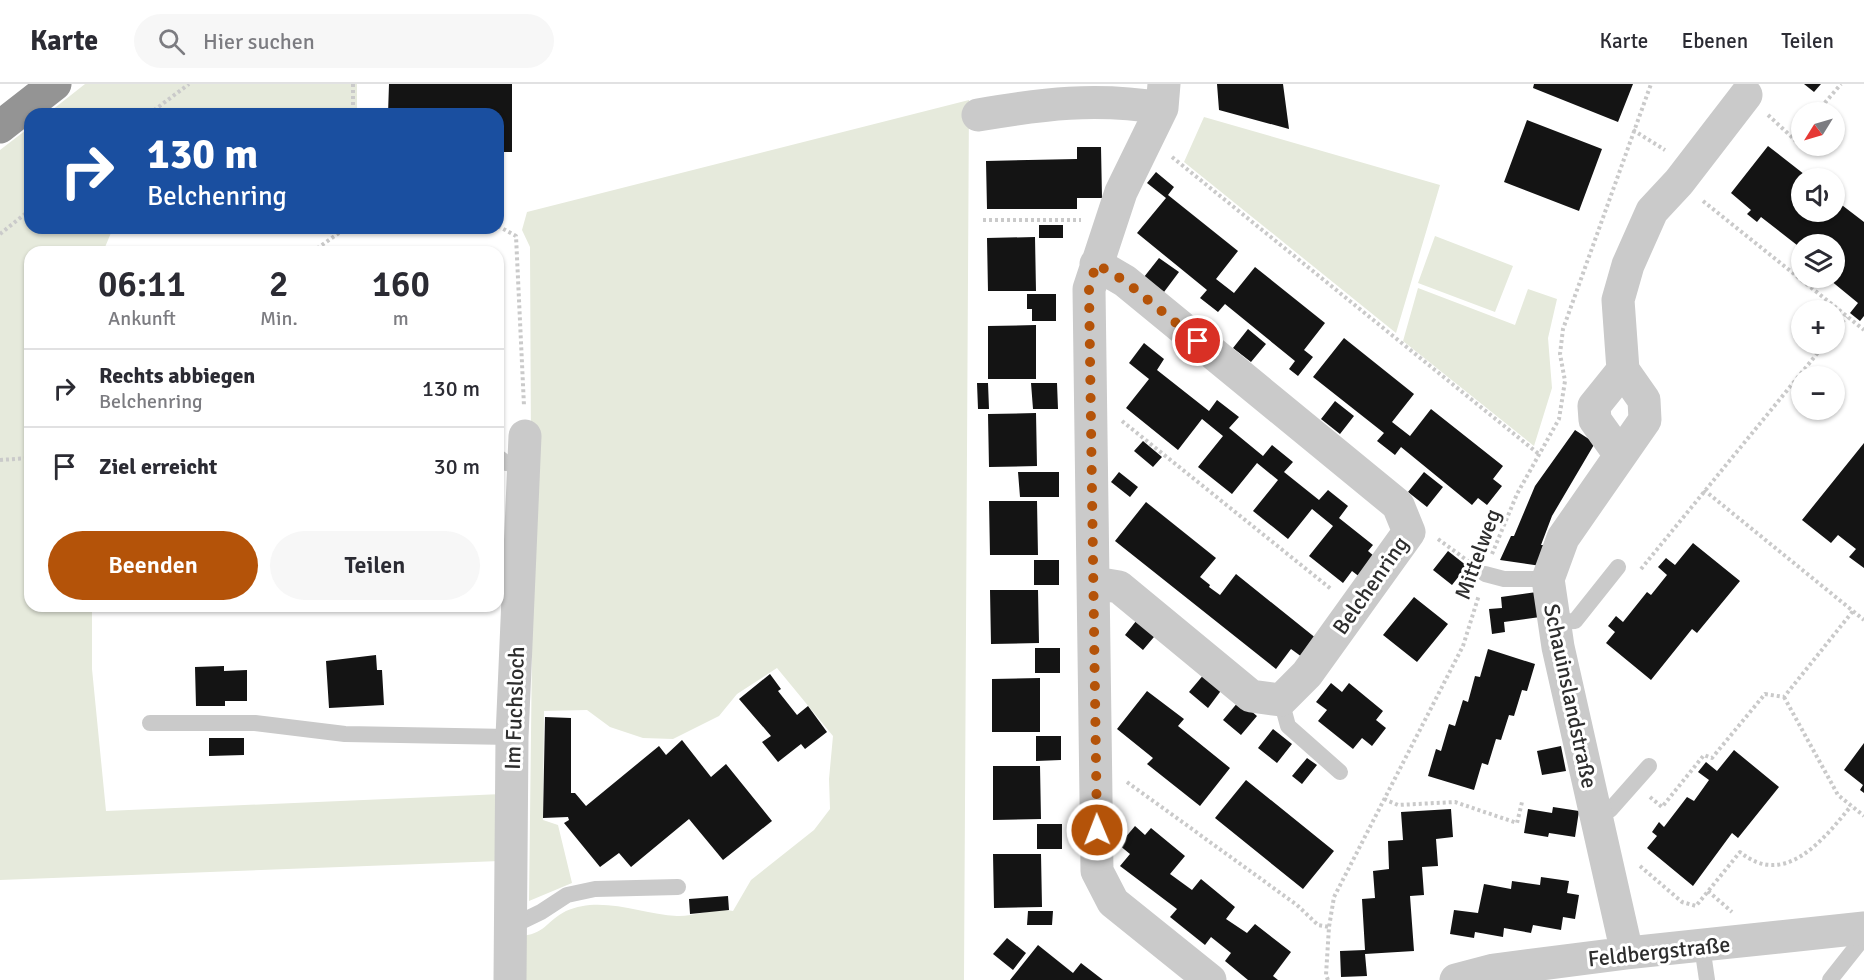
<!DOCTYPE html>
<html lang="de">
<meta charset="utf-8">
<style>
body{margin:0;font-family:Signika,sans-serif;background:#f7f7f7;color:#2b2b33;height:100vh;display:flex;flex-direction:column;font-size:22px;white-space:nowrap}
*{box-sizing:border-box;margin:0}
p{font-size:20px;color:#7c7c81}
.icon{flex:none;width:33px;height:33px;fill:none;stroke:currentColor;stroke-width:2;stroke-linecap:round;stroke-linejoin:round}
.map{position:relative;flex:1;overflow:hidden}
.details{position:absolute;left:24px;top:162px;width:480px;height:366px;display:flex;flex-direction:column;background:#fff;border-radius:18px;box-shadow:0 2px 4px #0004}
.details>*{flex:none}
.guide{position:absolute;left:24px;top:24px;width:480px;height:126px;border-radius:18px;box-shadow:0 2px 4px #0004;background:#1a4fa0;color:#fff;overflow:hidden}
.needle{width:39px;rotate:233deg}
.controls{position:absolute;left:1791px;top:18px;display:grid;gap:12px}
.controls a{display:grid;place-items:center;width:54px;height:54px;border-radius:50%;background:#fff;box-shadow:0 2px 4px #0004;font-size:30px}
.pin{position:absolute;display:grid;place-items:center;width:51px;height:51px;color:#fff;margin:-26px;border:3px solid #fff;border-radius:50%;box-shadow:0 2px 6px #0007}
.me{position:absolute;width:66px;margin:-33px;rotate:359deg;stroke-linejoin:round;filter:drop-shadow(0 0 4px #0008)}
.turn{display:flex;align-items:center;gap:21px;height:126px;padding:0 24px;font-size:27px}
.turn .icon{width:78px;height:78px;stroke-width:2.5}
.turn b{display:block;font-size:42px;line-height:51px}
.eta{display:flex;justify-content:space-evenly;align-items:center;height:102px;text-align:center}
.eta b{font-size:36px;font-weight:600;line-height:42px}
.primary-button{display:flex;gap:12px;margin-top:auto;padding:12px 24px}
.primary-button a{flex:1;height:69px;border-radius:36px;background:#b45309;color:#fff;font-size:24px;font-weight:600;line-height:69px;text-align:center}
.primary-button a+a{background:#f7f7f7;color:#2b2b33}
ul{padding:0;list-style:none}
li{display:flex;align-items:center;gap:18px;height:78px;padding:0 24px;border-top:2px solid #e1e1e2}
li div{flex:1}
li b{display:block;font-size:22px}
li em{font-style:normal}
header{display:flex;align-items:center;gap:36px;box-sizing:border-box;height:84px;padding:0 30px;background:#fff;border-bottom:2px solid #e1e1e2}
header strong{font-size:28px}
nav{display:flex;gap:33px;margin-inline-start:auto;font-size:21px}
.search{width:420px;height:54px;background:#f7f7f7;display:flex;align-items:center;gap:15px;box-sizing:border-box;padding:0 21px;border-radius:33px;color:#7c7c81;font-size:22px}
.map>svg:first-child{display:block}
</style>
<header>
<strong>Karte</strong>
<div class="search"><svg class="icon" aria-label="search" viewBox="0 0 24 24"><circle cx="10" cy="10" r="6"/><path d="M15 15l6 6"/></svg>Hier suchen</div>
<nav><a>Karte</a><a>Ebenen</a><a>Teilen</a></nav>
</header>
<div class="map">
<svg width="1864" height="896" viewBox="0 0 1864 896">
<rect width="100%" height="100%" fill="#fff"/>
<path fill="#e6eadc" d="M85,0h272v30h-310z
M969,16l-5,880h-444l-1,-44c26,-1 27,-15 47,-25 35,-16 76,3 111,5 18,1 37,-9 56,-5l18,-31 63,-50 16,-21 -1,-30 4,-43 -56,-68 -40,26 -18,22 -46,23 -30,-1 -33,-11 -23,-17 -43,1 -1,109 15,5 14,58 -43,18 3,-249 -2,-405 -8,-17 5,-18z
M1204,33l236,68 -44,148 -212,-171z
M30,43v101h83l-10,24h-73v354h62v63l14,142 396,-17 -2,67 -500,19v-730z
M1435,152l78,30 -18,46 -77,-29z
M1418,204l97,37 13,-36 29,10 -9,39 4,50 -18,58 -131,-105z"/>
<path fill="#141414" d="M389,0h123v68h-14v-38h-110z
M1217,0h66l6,45 -70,-19z
M1534,0h99l-15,38 -85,-34z
M1804,0h17l-7,8z
M1527,36l75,29 -23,62 -75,-29z
M1768,62l41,32h-7v34h32v-13l30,23v94l-4,5 -10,-8 8,-10 -28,-23 4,-2v-34h-32v5l-41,-32 -4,5 -10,-8 4,-4 -20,-17z
M1077,63h24l1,51h-25v11h-90l-1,-48 91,-2z
M1156,88l18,15 -6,8 70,56 -22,28 18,14 21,-26 70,56 -21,27 9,7 -15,19 -9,-7 6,-8 -70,-57 -7,8 -18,-14 7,-8 -70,-57 29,-35 -19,-15z
M1039,141h24v13h-24z
M1035,153l1,54h-48l-1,-53z
M1159,174l20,14 -15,20 -20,-15z
M1027,210h29v27h-24v-12h-5z
M1036,241v54h-48v-53z
M1248,245l18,15 -15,18 -18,-14z
M1344,254l70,56 -22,28 18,14 21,-27 72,57 -10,13 9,7 -15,19 -9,-7 -6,7 -71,-58 -6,8 -18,-14 7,-8 -71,-56z
M1144,259l20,16 -7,11 52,41 8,-11 22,17 -10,11 34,28 9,-11 21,17 -9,10 35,28 9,-10 20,16 -9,12 34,27 -5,6 12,10 -15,20 -13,-10 -9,12 -34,-27 24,-30 -21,-17 -24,30 -35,-28 25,-31 -21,-17 -25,31 -34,-27 25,-31 -21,-17 -24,31 -52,-42 23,-29 -20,-16z
M977,299h11l1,26h-11z
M1031,299h26l1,26h-25z
M1335,317l19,15 -14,18 -19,-15z
M1036,329l1,53 -48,1 -1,-53z
M1575,346l20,13 -43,73 -11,29h4l-4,21 -41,-6 11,-24h3l21,-50z
M1143,357l19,16 -9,10 -19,-16z
M1864,359v125l-15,-11 7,-8 -18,-14 -7,8 -29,-23z
M1018,388h41v25h-39z
M1119,388l19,15 -8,10 -19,-15z
M1424,388l19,15 -16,20 -19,-15z
M989,417h48l1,54h-48z
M1146,418l70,56 -16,19 10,8 -1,2 11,8 16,-21 81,65 -15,18 -11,-8 -15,20 -161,-128z
M1693,459l47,38 -43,52 -5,-4 -41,51 -45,-37 9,-11 -7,-6 8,-10 7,6 24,-30 4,3 16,-20 -9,-8 8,-9 9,7z
M1448,467l19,15 -15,19 -19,-15z
M1034,476h25v25h-25z
M990,506h48l1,53 -48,1z
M1537,508l3,25 -36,5 1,10 -13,2 -3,-25 13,-1 -1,-11z
M1414,513l34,27 -31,38 -34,-27z
M1140,532l19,15 -16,19 -18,-15z
M1035,564h25v25h-25z
M1488,565l47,15 -8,27 -5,-1 -8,26 -5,-1 -8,25 -5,-1 -8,26 -6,-2 -8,27 -46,-14 8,-27 5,2 8,-27 6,2 8,-26 5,2 7,-26 5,1z
M376,571l1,15h5l2,35 -55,3 -3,-47z
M224,582v5l23,-1v31h-22v5h-29l-1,-39z
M1205,589l18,15 -15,20 -19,-16z
M770,590l11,15 -3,2 19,24 11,-9 19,26 -22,17 -4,-5 -23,18 -16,-20 9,-6 -32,-37z
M1040,594v54h-48v-53z
M1331,599l11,9 7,-9 34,28 -7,9 10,8 -14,18 -10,-8 -9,11 -35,-28 9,-11 -11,-8z
M1147,607l37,28 -6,7 52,42 -30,38 -53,-42 6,-6 -36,-29z
M1239,617l18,15 -16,19 -18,-15z
M545,633l26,1v75h4l11,13 73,-60 7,9 16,-15 29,37 15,-13 46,57 -49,39 -34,-41 -58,48 -12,-14 -19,14 -36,-44 5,-3 -1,-3 -25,1z
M1273,645l19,15 -15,19 -19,-15z
M1036,652h25v24l-25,1z
M209,654h35v17l-35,1z
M1864,659v50l-4,-3 3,-5 -19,-15z
M1561,662l5,25 -24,4 -5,-24z
M1734,666l45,37 -41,51 -6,-5 -39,53 -46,-38 10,-12 -5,-4 7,-10 5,5 23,-30 7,4 15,-21 -11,-8 8,-10 11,9z
M1307,674l10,7 -15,19 -10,-8z
M993,682h47l1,53 -48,1z
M1246,696l88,71 -31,38 -88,-71z
M1553,723l26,4 -4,26 -26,-4 -1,4 -24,-4 4,-24 24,4z
M1451,725l2,28 -17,2 2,27 -16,1 2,28 -14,1 4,55 -49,3 2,22 -26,1 -1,-26 25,-1 -3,-51 13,-1 -2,-27 16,-2 -1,-28 15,-1 -2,-28z
M1037,740h25v25h-25z
M1135,742l10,9 6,-7 34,28 -15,18 22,16 9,-11 34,28 -9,12 21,14 8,-9 36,28 -18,24 5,4h-30l-23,-19 6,-8 -20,-16 -6,8 -35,-28 7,-8 -57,-43 10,-12 -11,-9z
M993,770h48l1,53 -48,1z
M1541,793l28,4 -2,12 12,2 -4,24 -12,-2 -2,13 -28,-5 -2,8 -27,-5 -1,9 -28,-5 -1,6 -24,-4 4,-24 24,3 6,-29 27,5 1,-8 28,4z
M728,812l1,14 -39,4 -1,-15z
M1028,827h25l-1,14h-25z
M1007,854l19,15 -13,17 -20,-16z
M1038,861l35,28 8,-10 22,17h-93z"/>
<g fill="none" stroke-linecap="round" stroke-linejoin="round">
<path stroke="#cacaca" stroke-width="4" stroke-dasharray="3 3" stroke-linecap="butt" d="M353,0v30
M1817,28l24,-28
M149,30l40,-30
M1768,31l27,25 7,-8
M1633,46l32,20
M1172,73l368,298
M1703,117l161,129
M983,136h98
M498,142l18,10 8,170
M0,150l30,-24
M312,168l34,-24
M1834,247l13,-14
M1122,337l209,168
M0,376l30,-2
M1704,406l160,130
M1438,455l30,22
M1492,470l25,-60 42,-75 6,-38 -5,-27 3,-25 88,-245
M1641,485l184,-225
M1784,613l54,98 26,21
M1127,698l170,123 21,20 11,2
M1650,713l12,10 42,-52 8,3 53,-64 19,3 69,-86
M1384,715l14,6 57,-3 62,21 5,-21
M1640,782l42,36 14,4 44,-54c45,37 84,-13 111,-46
M1708,807l24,21
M1328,896l-2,-5 3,-48 5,-30 129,-251 16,-51"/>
<path stroke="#cacaca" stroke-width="16" d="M498,373l8,6 18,1
M1485,490l19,5h44
M1554,538l21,-1 43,-54
M1281,616l7,26 52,46
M150,639h105l90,11 167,3
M1596,729l14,-3 39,-44
M510,843l31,-15 26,-17 28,-6 83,-2
M1702,862l5,34
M1830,896l34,-43"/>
<path stroke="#cacaca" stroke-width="33" d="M1164,0l-2,24 -41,84 -32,97 8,582 16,31 97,78
M978,31c65,-11 117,-18 184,-7
M1620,371l-25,-35 -1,-14 29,-36
M1095,499l24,4 132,109 30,4 26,-26 102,-142 -11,-27 -273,-224 -29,-17
M1627,869l-69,-306 -10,-68 15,-41 82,-118 -1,-20 -21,-30 -5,-70 10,-35 24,-54 27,-29 67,-87
M510,896l2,-243 13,-301
M1456,896l38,-10 133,-17 237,-25"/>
<path stroke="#949494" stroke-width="33" d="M0,43l55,-43"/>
</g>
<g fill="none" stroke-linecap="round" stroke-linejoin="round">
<path stroke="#b45309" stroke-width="10" stroke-dasharray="0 18" d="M1097,746l-8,-541 7,-25 29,17 73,60"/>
</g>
<g text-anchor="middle" stroke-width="6" stroke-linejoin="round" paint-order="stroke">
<g font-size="22" fill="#2d2d2d" stroke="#fff">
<text transform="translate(1477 470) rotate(-70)" y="8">Mittelweg</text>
<text transform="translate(1370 501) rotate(-55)" y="8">Belchenring</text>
<text transform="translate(1571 612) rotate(78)" y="8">Schauinslandstraße</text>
<text transform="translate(514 624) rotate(-88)" y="8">Im Fuchsloch</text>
<text transform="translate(1659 867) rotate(-6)" y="8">Feldbergstraße</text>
</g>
</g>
</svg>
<div class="controls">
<a><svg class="needle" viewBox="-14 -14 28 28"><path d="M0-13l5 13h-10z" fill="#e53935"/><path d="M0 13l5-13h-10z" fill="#7c7c81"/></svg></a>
<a><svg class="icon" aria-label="sound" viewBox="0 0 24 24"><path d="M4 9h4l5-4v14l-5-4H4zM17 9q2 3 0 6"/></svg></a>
<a><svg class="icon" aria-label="layers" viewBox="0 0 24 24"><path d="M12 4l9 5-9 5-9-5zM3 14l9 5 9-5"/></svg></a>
<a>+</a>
<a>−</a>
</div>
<div class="pin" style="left:1198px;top:257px;background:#d93025"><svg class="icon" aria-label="arrive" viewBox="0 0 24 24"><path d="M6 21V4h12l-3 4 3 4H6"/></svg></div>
<svg class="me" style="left:1097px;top:746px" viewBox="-20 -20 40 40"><circle r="17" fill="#b45309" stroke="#fff" stroke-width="3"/><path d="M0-11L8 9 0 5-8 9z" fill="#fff"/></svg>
<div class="guide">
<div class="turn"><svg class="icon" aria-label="right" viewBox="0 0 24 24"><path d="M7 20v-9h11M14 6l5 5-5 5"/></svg><div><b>130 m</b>Belchenring</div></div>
</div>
<section class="details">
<div class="eta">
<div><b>06:11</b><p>Ankunft</p></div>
<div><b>2</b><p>Min.</p></div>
<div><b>160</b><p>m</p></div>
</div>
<ul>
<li><svg class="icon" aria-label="right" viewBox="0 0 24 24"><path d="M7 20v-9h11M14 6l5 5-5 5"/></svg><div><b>Rechts abbiegen</b><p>Belchenring</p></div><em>130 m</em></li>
<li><svg class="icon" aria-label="arrive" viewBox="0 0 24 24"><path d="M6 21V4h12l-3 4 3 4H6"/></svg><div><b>Ziel erreicht</b></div><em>30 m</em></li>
</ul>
<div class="primary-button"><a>Beenden</a><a>Teilen</a></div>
</section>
</div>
